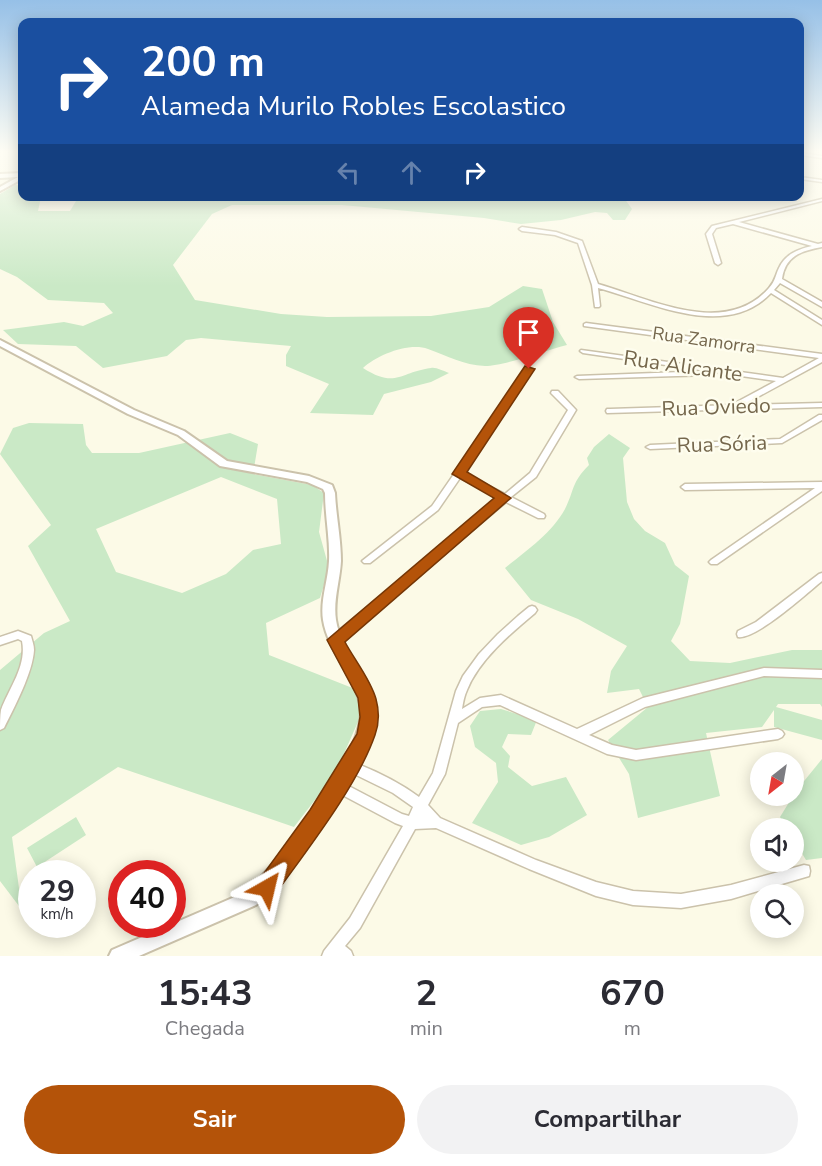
<!DOCTYPE html>
<html lang="pt">
<meta charset="utf-8">
<style>
body{margin:0;font-family:"Nunito Sans",sans-serif;background:#f2f2f3;color:#2b2b33;height:100vh;display:flex;flex-direction:column;font-size:22px;white-space:nowrap}
*{box-sizing:border-box;margin:0}
p{font-size:20px;color:#7c7c81}
.icon{flex:none;width:33px;height:33px;fill:none;stroke:currentColor;stroke-width:2;stroke-linecap:round;stroke-linejoin:round}
.map{position:relative;height:956px;overflow:hidden}
.sheet{display:flex;flex-direction:column;background:#fff;flex:1}
.sheet>*{flex:none}
.top-card{position:absolute;left:18px;top:18px;width:786px;height:183px;border-radius:12px;box-shadow:0 3px 15px #0003;background:#1a4fa0;color:#fff;overflow:hidden}
.needle{width:39px;rotate:211deg}
.fabs{position:absolute;left:750px;top:752px;display:grid;gap:12px}
.fabs a{display:grid;place-items:center;width:54px;height:54px;border-radius:50%;background:#fff;box-shadow:0 3px 15px #0003;font-size:30px}
.speed{position:absolute;left:18px;top:860px;display:flex;gap:12px;font-size:30px;font-weight:700;text-align:center}
.speed>*{display:grid;place-content:center;width:78px;height:78px;border-radius:50%;background:#fff;box-shadow:0 3px 15px #0003;line-height:1}
.speed small{font-size:15px;font-weight:400}
.speed .limit{border:9px solid #d22;background:#fff;color:#111}
.pin{position:absolute;display:grid;place-items:center;width:51px;height:51px;color:#fff;margin:-62px -26px;border-radius:50% 50% 50% 0;rotate:-45deg;box-shadow:0 0 6px #0007}
.pin .icon{rotate:45deg}
.me{position:absolute;width:66px;margin:-33px;rotate:37deg;stroke-linejoin:round;filter:drop-shadow(0 0 4px #0008)}
.turn{display:flex;align-items:center;gap:21px;height:126px;padding:0 24px;font-size:27px}
.turn .icon{width:78px;height:78px;stroke-width:2.5}
.turn b{display:block;font-size:42px;line-height:51px}
.lanes{display:flex;align-items:center;height:57px;padding:0 24px;background:#0003;justify-content:center;gap:30px;direction:ltr}
.lanes .off{opacity:.35}
.eta{display:flex;justify-content:space-evenly;align-items:center;height:102px;text-align:center}
.eta b{font-size:36px;font-weight:700;line-height:42px}
.button{display:flex;gap:12px;margin-top:auto;padding:12px 24px}
.button a{flex:1;height:69px;border-radius:36px;background:#b45309;color:#fff;font-size:24px;font-weight:700;line-height:69px;text-align:center}
.button a+a{background:#f2f2f3;color:#2b2b33}
.map>svg:first-child{display:block}
</style>
<div class="map">
<svg width="822" height="956" viewBox="0 0 822 956">
<rect width="100%" height="100%" fill="#fcfae7"/>
<path fill="#cae9c6" fill-rule="evenodd" d="M15,185l7,1v10l19,1 -3,14h32l9,-15h539l6,2 8,11 -7,11h-12l-6,-7 -12,-1 -34,8 -40,4 -37,-6 -142,-13h-110l-20,9 -39,51 22,35 86,14 46,3 104,-1 58,-9 34,-21 19,3 11,33 14,23c-21,5 -62,21 -82,21 -22,-1 -37,-10 -57,-17 -19,-7 -51,6 -65,19 33,21 37,4 68,0 5,-1 12,3 18,5l-18,9 -47,12 -11,21 -63,-2 19,-29 -43,-18v-11l5,-9 -90,-8 -15,2 -19,16 -64,12 -27,-22 -58,-2 -15,-14 61,-8 19,4 30,-13 -9,-10 -56,-3 -31,-23 -17,-8v-75z
M29,423l54,1 3,21 6,8h47l91,-20 28,11 -5,30 59,11 12,8 -5,39 10,36 -9,30 -54,25 3,32 86,34 6,26 -26,59 -41,53 -176,-60 -106,70 10,73 -22,-29v-211l44,-37 26,-12 -42,-75 23,-21 -51,-71 13,-26zM221,477l56,22 4,45 -28,6 -27,24 -44,19 -66,-21 -20,-43z
M609,434l21,14 -7,10 4,44 7,17 11,12 20,12 10,22 14,11 -9,48 -9,17 19,20 40,2 62,-13h30v57l-2,-3h-42l-2,3 46,13v20l-48,-13v-17l-12,17 -56,6 14,63 -82,22 -9,-44 -21,-34 40,-33 -9,-18 -32,4 4,-22 16,-25 -49,-27 -47,-19 -26,-32c21,-17 47,-35 60,-59 10,-20 6,-26 24,-44l-2,-7 7,-11z
M501,709l36,11 -6,15 -23,-1 -6,13 8,9 -2,11 24,19 34,-9 21,38 -38,22 -28,8 -49,-22 26,-41 -2,-19 -21,-16 -5,-21 10,-15z
M822,759v99l-16,2 -12,-20v-12h-8l-6,-11 16,-26z
M76,817l10,18 -49,32 -10,-19z"/>
<g fill="none" stroke-linecap="round" stroke-linejoin="round">
<g stroke="#cbc2ab" stroke-width="3">
<path id="minor" d="M800,153l22,3v2l-22,-3z
M800,177l22,3v2l-22,-3z
M822,199v2l-83,21 79,22 4,-1v4c-21,4 -37,9 -40,32l40,23v5l-42,-24 -6,7 48,30v5l-51,-32c-46,48 -120,9 -173,-5l2,18 -1,1h-4l-3,-22 -14,-42 -23,-8 -33,-4 -3,-2 3,-2 34,5 26,9 16,43c53,15 127,54 171,4 7,-8 6,-12 10,-20 6,-14 20,-19 33,-22l-79,-22 -17,4 -4,6 9,29 -3,2 -3,-2 -9,-29 6,-8z
M586,323l236,31v8l-79,43 79,-2v4l-215,6 -1,-2 1,-2h3l124,-4 1,-2 41,-22 -63,-9 -1,2 -2,1 -131,4 -4,-2 2,-1 130,-5 -124,-18 -3,-2 1,-1 202,28 36,-20 -235,-32v-2z
M529,367l3,2 -69,104 42,21 25,-21 38,-63 -17,-17 1,-2h6l18,19 -40,67 -25,20 33,17 1,2 -1,2h-6l-32,-16 -167,141 -4,1 -4,-1 -1,-3 1,-3 169,-139 -40,-20 -22,32 -68,53h-6l-2,-2 70,-55 95,-138z
M819,415h3v5l-40,23 -132,6 -4,-2 4,-2 130,-6z
M822,482v9l-105,73h-6l-2,-2 2,-2 104,-72 -130,2 -4,-3 4,-3z
M822,573v8c-15,12 -66,59 -84,56l-1,-3 1,-3 18,-9 63,-48z
M532,606l3,1 2,3 -2,3c-24,20 -56,47 -68,77 -3,6 -4,13 -5,19l18,-11 21,-3 76,34 66,-31 121,-30 58,2v8l-58,-2 -119,31 -56,28 23,10 24,5 142,-21 4,2 2,3 -2,3 -4,2 -142,21 -29,-6 -107,-49 -18,2 -24,16 -13,51 -17,31 12,13 96,42 60,22 37,9 48,3 50,-9 73,-20 5,1 1,5 -1,5 -78,23 -50,9 -48,-3 -37,-9 -67,-27 -93,-41 -21,1 -55,99 -15,18 6,5 2,5h-31l2,-5 26,-33 53,-92 -8,-3 -62,-33 -2,-4 2,-4 4,-1 4,1 61,32 7,2 4,-9 -20,-14 -47,-23 -2,-4 2,-4 4,-1c24,9 49,21 69,36l14,-24 23,-82 7,-15 16,-22 19,-20 20,-18 11,-9z
M18,631l13,5c1,4 3,9 3,14 -1,22 -20,58 -30,78l-4,2c0,-6 0,-14 1,-20 8,-22 26,-44 21,-69l-4,-2 -18,6v-8z"/>
</g>
<g stroke="#cbc2ab" stroke-width="4">
<path id="tertiary" d="M22,173v6l-22,12v-4l18,-10 -18,1v-4z
M0,340l134,70 50,21 43,30 82,15 23,9 3,8c1,23 6,45 6,68 -1,20 -8,39 -5,59 5,32 33,54 39,86 8,45 -84,170 -119,199l-117,51h-30l3,-6 132,-57c35,-29 127,-145 116,-190 -7,-30 -32,-52 -37,-83 -3,-20 5,-39 6,-59 1,-22 -4,-45 -4,-68l-2,-4 -16,-7 -87,-16 -42,-31 -50,-21 -128,-68z"/>
</g>
<use href="#minor" fill="#fff" fill-rule="evenodd"/>
<use href="#tertiary" fill="#fff" fill-rule="evenodd"/>
</g>
<linearGradient id="sky" x2="0" y2="1"><stop stop-color="#96c0e7"/><stop offset="0.53" stop-color="#fefdf4"/><stop offset="1" stop-color="#fefdf4" stop-opacity="0"/></linearGradient>
<rect width="822" height="286" fill="url(#sky)"/>
<path fill="#b45309" stroke="#753606" stroke-width="1.5" d="M525,366l10,3 -68,103 44,26 -166,144c9,17 26,38 31,57 3,11 3,25 -1,36 -18,52 -69,116 -101,161l-7,3 -8,-3 -3,-8 3,-8 51,-70 47,-76 3,-17 -2,-19 -31,-58 167,-142 -42,-24z"/>
<g text-anchor="middle" stroke-width="5" stroke-linejoin="round" paint-order="stroke">
<g font-size="18" fill="#75674c" stroke="#fefdee">
<text transform="translate(704 340) rotate(8)" y="6">Rua Zamorra</text>
</g>
<g font-size="21" fill="#75674c" stroke="#fefdee">
<text transform="translate(683 366) rotate(8)" y="7">Rua Alicante</text>
<text transform="translate(716 407) rotate(-2)" y="7">Rua Oviedo</text>
<text transform="translate(722 444) rotate(-2)" y="7">Rua Sória</text>
</g>
</g>
</svg>
<div class="fabs">
<a><svg class="needle" viewBox="-14 -14 28 28"><path d="M0-13l5 13h-10z" fill="#e53935"/><path d="M0 13l5-13h-10z" fill="#7c7c81"/></svg></a>
<a><svg class="icon" aria-label="sound" viewBox="0 0 24 24"><path d="M4 9h4l5-4v14l-5-4H4zM17 9q2 3 0 6"/></svg></a>
<a><svg class="icon" aria-label="search" viewBox="0 0 24 24"><circle cx="10" cy="10" r="6"/><path d="M15 15l6 6"/></svg></a>
</div>
<div class="speed"><div>29<small>km/h</small></div><div class="limit">40</div></div>
<div class="pin" style="left:529px;top:369px;background:#d93025"><svg class="icon" aria-label="arrive" viewBox="0 0 24 24"><path d="M6 21V4h12l-3 4 3 4H6"/></svg></div>
<svg class="me" style="left:267px;top:888px" viewBox="-20 -20 40 40"><path d="M0-17L14 15 0 8-14 15z" fill="#b45309" stroke="#fff" stroke-width="4"/></svg>
<div class="top-card">
<div class="turn"><svg class="icon" aria-label="right" viewBox="0 0 24 24"><path d="M7 20v-9h11M14 6l5 5-5 5"/></svg><div><b>200 m</b>Alameda Murilo Robles Escolastico</div></div>
<div class="lanes"><svg class="icon off" aria-label="left" viewBox="0 0 24 24"><path d="M17 20v-9H6M10 6l-5 5 5 5"/></svg><svg class="icon off" aria-label="ahead" viewBox="0 0 24 24"><path d="M12 20V5M6 11l6-6 6 6"/></svg><svg class="icon" aria-label="right" viewBox="0 0 24 24"><path d="M7 20v-9h11M14 6l5 5-5 5"/></svg></div>
</div>
</div>
<section class="sheet">
<div class="eta">
<div><b>15:43</b><p>Chegada</p></div>
<div><b>2</b><p>min</p></div>
<div><b>670</b><p>m</p></div>
</div>
<div class="button"><a>Sair</a><a>Compartilhar</a></div>
</section>
